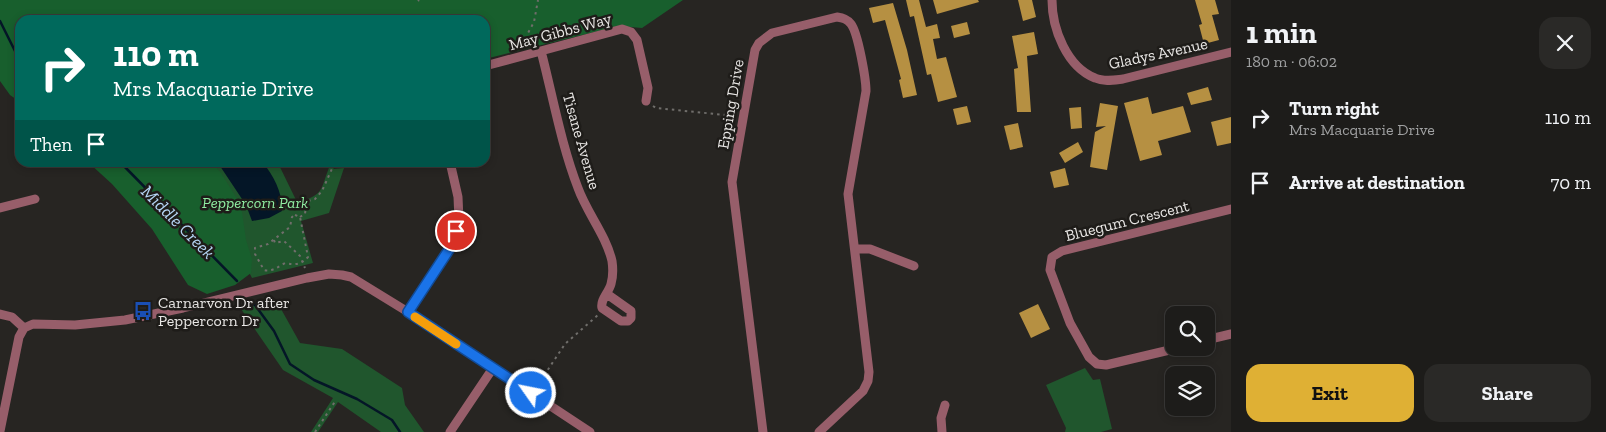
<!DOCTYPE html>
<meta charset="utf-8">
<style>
body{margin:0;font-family:"Zilla Slab",serif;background:#2a2927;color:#f1f3f6;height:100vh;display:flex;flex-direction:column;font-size:19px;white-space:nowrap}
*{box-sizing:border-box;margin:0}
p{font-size:16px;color:#a0a1a2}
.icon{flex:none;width:28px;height:28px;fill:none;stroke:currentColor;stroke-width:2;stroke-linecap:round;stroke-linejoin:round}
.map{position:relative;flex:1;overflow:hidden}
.panel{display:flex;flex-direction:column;background:#1d1c1a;width:375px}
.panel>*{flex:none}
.guide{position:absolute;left:15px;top:15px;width:475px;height:152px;border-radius:15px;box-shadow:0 2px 8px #0003,0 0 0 1px #3b3a39;background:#00695c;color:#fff;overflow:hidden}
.buttons{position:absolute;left:1165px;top:306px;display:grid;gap:10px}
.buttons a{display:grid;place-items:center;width:50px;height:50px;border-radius:10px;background:#1d1c1a;box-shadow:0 2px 8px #0003,0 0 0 1px #3b3a39;font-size:25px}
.pin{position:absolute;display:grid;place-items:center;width:42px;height:42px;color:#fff;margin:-21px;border:2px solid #fff;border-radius:50%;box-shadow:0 1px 5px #0007}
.me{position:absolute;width:55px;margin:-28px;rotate:303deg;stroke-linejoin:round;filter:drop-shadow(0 0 4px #0008)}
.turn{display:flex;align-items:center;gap:18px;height:105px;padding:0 15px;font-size:22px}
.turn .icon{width:65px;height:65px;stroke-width:2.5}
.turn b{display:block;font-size:35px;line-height:42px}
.then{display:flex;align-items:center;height:48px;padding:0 15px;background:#0003;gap:10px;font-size:19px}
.round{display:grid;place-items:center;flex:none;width:52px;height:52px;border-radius:15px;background:#2a2927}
.overview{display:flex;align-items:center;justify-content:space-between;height:85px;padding:0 15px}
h1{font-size:30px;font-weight:700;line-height:38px}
.button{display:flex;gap:10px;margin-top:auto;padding:10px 15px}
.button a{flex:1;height:58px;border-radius:15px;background:#dfb034;color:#111;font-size:20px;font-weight:700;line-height:58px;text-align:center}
.button a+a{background:#2a2927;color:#f1f3f6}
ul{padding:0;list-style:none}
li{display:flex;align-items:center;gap:15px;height:65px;padding:0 15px}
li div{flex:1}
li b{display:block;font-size:19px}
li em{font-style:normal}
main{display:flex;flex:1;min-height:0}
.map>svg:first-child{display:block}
</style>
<main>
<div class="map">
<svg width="1231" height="432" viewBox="0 0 1231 432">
<rect width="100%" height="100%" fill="#272522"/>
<path fill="#20562d" d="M193,163h85l19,39c28,-7 23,-12 33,-37l4,4 10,-1 -15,45 -28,8 12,42 -61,15z
M276,300l24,43 42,6 60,39 3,17 19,27h-43l-43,-30 -20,30h-7l22,-34 -50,-28 -42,-61z
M1085,368l8,12 7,-1 12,50 -11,3h-36l1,-4 -20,-43z"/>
<path fill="#185f2d" d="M0,0h683l-41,28 -23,-2 -134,33v-39h-465v82l-10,-7 -10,-14z
M89,163h123l9,10 20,32 5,35 6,19 -1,14 -16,12 -28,9 -19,-9 -36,-56 -40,-45z"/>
<path fill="#041627" d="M218,163h45c11,13 20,31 19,48l-13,7 -17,3 -6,-16z"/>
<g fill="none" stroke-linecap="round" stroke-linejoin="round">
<path stroke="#041627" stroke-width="2.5" d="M0,21l20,40
M120,162l117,119
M252,301l22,30 16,33 24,16 43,19 35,21 8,12"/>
</g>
<path fill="#b69042" d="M906,0h13l7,27 11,-3 3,14 -7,1 4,20 9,-2 11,40 -19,5 -7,-28 -4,1 -13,-59 -4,1z
M933,0h45l1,2 -42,12z
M1018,0h14l4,17 -13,4z
M1195,0h20l4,14 -7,1 7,25 -15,4 -5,-19 3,-1z
M893,3l14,47 10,45 -14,3 -4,-18 2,-1 -16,-59 -12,3 -4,-15z
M967,22l3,12 -16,4 -3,-12z
M1034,32l4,22 -11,2 4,56h-14l-3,-43 4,-1 -6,-32z
M1208,87l4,13 -21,5 -4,-12z
M1148,97l4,17 31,-8 8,26 -33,9 4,14 -22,6 -16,-58z
M1100,103l18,3 -11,64 -17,-3 5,-35 11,-6 -10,1z
M967,106l4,16 -14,3 -4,-16z
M1081,107l1,21 -11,1 -2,-21z
M1231,117v26l-14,3 -6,-24z
M1018,123l5,24 -13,3 -6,-24z
M1078,142l5,10 -18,11 -6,-10z
M1065,168l4,17 -15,3 -4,-16z
M1038,304l12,25 -19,9 -12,-25z"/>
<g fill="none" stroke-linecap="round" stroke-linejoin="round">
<path stroke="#706e6b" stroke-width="2" stroke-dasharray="2.5 4" stroke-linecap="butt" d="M418,1l1,-1
M531,45l-3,-12 6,-11 4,-22
M653,106l3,2 79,8
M295,215l5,2 8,40c-7,8 -13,8 -23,6 -7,4 -13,9 -21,7l-9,-16v-6l13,-4 22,-17 2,-10z
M300,217l5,-3 1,-9 2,-4 7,-2 7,-8 13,-29
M274,240l1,3 9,-2 16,15 5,12
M537,386l28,-42 33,-29
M315,432l21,-32"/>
<path stroke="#975e6a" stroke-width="9" d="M1052,0c0,29 15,67 43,78 9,4 19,2 28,1l108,-27
M541,51c12,46 20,93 37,137 9,25 28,47 34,73 1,7 1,16 -1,23 -2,8 -11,16 -9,24l19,13h7l3,-3v-7l-24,-17
M485,66l137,-37 9,3 6,8 11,48 -2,13
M0,208l35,-9
M855,249h15l44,17
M408,312l46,-70 5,-22 -1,-23 -8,-35
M0,314l12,3 12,11
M1206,340l25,-6
M1178,348l-72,17 -9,-1 -8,-7 -19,-34 -20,-53 2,-13 10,-6 169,-42
M0,431l19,-94 5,-9 9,-4 42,1 50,-5 58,-12 124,-30 22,-4 13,1 9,2 57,35 182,120
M450,432l43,-64
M763,432l-31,-250 23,-132 4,-7 13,-10 65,-16c6,1 10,2 14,7 7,9 15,55 15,67l-18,103 21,178 -1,9 -5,10 -44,41
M942,432l-1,-14 4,-13"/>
</g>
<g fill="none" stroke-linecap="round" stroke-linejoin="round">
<g stroke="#114b97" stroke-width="12">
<path id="route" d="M456,231l-2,11 -46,70 123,81"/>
</g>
<use href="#route" stroke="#1a73e8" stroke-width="9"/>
<path stroke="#f59e0b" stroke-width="9" d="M415,317l41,27"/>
</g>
<defs>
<g id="bus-bare" transform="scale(1.5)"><path d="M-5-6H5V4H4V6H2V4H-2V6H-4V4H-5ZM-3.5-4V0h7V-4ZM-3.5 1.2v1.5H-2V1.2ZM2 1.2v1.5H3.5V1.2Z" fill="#1a4fb4" stroke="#1e1c19" stroke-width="2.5" paint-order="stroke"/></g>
</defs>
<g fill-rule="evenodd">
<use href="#bus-bare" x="143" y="311"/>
</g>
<g text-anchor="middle" stroke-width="5" stroke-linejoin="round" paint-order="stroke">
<g font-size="16" fill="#e9e7e5" stroke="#1e1c19">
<text transform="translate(560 31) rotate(-15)" y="6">May Gibbs Way</text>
<text transform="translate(1158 53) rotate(-12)" y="6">Gladys Avenue</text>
<text transform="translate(730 104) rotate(-80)" y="6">Epping Drive</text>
<text transform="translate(582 141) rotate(74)" y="6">Tisane Avenue</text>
<text transform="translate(1127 220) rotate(-14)" y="6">Bluegum Crescent</text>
</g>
<g font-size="16" font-style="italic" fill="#90eda2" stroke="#1e1c19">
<text x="255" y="208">Peppercorn Park</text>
</g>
<g font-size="16" fill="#e9e7e5" stroke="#1e1c19" text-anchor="start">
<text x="158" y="308">Carnarvon Dr after<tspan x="158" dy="18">Peppercorn Dr</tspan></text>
</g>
<g font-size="18" font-style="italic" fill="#b5d5f4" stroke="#1e1c19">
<text transform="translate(178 222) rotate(45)" y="6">Middle Creek</text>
</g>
</g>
</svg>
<div class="buttons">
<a><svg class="icon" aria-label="search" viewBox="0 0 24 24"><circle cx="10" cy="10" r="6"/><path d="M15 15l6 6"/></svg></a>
<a><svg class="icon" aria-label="layers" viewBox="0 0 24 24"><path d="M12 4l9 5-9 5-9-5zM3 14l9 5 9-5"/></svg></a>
</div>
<div class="pin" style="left:456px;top:231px;background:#d93025"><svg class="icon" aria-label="arrive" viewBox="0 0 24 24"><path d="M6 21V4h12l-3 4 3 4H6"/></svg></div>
<svg class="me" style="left:531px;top:393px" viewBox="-20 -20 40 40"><circle r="17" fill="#1a73e8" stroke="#fff" stroke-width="3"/><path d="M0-11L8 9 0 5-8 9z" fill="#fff"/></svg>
<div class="guide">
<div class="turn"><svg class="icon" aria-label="right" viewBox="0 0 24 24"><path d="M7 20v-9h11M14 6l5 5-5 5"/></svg><div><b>110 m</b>Mrs Macquarie Drive</div></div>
<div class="then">Then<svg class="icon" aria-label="arrive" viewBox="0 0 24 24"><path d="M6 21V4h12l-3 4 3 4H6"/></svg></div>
</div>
</div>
<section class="panel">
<div class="overview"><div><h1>1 min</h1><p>180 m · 06:02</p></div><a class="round"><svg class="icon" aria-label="close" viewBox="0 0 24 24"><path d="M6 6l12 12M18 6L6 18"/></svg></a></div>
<ul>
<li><svg class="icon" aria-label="right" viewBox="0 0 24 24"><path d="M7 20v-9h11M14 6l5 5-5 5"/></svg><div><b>Turn right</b><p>Mrs Macquarie Drive</p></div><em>110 m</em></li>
<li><svg class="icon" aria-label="arrive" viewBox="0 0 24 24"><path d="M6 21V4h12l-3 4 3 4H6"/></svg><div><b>Arrive at destination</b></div><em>70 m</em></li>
</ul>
<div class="button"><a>Exit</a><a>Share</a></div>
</section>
</main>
